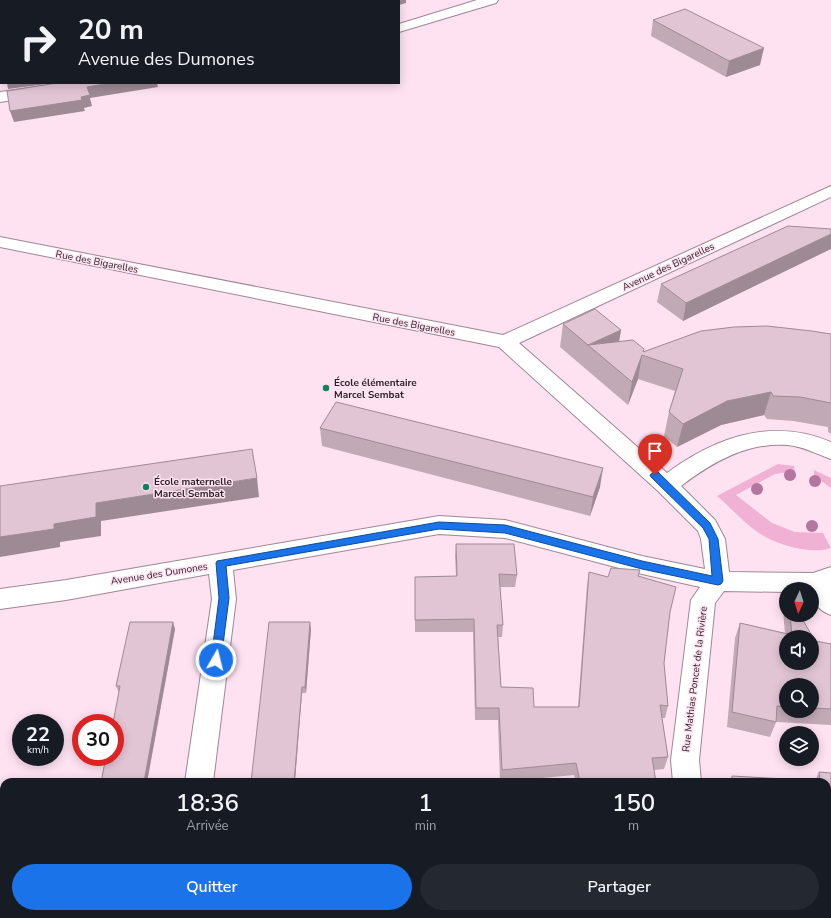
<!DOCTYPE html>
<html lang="fr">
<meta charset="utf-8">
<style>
body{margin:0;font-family:"Nunito Sans",sans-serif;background:#242831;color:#f1f3f6;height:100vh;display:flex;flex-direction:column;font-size:15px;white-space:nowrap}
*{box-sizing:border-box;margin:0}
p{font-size:13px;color:#9ea1a6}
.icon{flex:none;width:22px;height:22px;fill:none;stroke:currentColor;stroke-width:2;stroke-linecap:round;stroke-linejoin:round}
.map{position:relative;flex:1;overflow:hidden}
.panel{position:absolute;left:0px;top:778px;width:831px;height:140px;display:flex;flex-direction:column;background:#171b24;border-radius:12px 12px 0 0;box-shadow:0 2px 10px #0003}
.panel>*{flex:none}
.top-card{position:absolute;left:0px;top:0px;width:400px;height:84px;box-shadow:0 2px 10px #0003;background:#171b24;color:#f1f3f6;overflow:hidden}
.needle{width:26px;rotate:184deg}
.tools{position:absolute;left:779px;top:582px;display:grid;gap:8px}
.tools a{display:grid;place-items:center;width:40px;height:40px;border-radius:50%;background:#171b24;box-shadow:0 2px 10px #0003;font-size:20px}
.speed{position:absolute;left:12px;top:714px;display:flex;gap:8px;font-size:20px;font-weight:700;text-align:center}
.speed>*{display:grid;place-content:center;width:52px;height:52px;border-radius:50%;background:#171b24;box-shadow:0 2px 10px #0003;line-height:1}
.speed small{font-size:10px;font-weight:400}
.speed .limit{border:6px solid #d22;background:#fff;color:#111}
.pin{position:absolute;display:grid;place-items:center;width:34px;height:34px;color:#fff;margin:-41px -17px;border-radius:50% 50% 50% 0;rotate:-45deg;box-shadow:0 0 4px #0007}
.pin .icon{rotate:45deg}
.me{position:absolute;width:44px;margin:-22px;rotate:8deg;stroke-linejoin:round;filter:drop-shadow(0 0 3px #0008)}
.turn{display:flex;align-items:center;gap:14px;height:84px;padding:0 12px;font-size:18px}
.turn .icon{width:52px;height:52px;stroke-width:2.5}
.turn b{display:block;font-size:28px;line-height:34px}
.eta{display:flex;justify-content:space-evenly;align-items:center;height:68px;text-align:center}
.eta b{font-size:24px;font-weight:600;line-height:28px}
.button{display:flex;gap:8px;margin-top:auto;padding:8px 12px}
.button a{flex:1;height:46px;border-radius:24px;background:#1a73e8;color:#fff;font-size:16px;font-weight:600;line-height:46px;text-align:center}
.button a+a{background:#242831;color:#f1f3f6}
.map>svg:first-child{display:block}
</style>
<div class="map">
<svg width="831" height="918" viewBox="0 0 831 918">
<rect width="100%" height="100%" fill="#fee2f2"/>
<path fill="#f1b1d5" d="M778,464l16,2 1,5 -20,3 -39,21 36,28 23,9 28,1 8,15c-19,7 -55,-3 -72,-15 -15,-10 -28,-25 -42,-37z
M814,470l17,8v10l-17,-12z"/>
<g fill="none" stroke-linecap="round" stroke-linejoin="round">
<g stroke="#9f8694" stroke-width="2">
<path id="minor" d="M477,0h21l-2,3 -97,29v-8z
M65,83h38l-2,3 -5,1 -96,15v-10z
M831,186v11l-312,146 148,130c49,-36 105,-56 164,-31v17c-15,-5 -28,-13 -44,-14 -40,-3 -76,18 -106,41l34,34 10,19 4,33 84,1 18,-6v48c-12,-4 -19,-13 -19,-26h-26v3l-62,-1 -9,12 -16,157 2,22h-28l-2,-22 20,-160 9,-13 -58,-13 -137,-36 -66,-4 -206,36 3,29 -23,183h-28l27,-183 -3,-25 -143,26 -66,9v-20l66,-9 373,-64 66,4 137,36 63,13 -4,-30 -3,-8 -40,-40 -159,-144 -499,-100v-10l503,98z
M166,914h30v4h-30z
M684,914h30v4h-30z"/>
</g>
<use href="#minor" fill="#fff" fill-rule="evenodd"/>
</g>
<g fill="#b4759e">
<circle cx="790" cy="475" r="6"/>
<circle cx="815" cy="481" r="6"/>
<circle cx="757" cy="489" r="6"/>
<circle cx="812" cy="526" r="6"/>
</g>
<path fill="#c2a9b6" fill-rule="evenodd" d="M244,0h162v3l-7,-2h-153z
M653,20l107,45 -34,12 -75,-41z
M831,229l-148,92 -26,-19 4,-18z
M563,324l58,6 -2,11 25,8 -1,3 188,-18v100l-3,-2v-5l-35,-6 -26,-2 -3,-4 -43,10 -44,22 -13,-11 5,-24 6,-21 -37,-12 -10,26 -68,-58z
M320,428l280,59 -10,29 -268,-70z
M456,544l61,31 -2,12h-15l3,38 -1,12h-4l3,50 33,20h44l9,-122 2,-13 19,5 31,-1 31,36 -6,51 4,43 -3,12h-3l6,39 -4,12 -10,1 2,12h-80l-2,-7 -74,7 -2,-62h-23l-2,-88h-58v-55l41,-1 -1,-20z
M786,604v11h14l15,26 16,3v81l-55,-3 -6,15 -43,-10 8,-89 5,-15 45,10 -2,-22zM786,685h26v26h-26z
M175,629l-28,153h-46l18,-89 -3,-7z
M311,629l-5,64h-4l-51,89z
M819,772l12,1v66l-4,-1v-56h-97l2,-6 83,5z
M827,863l3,16h1v39h-70v-4h66z"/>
<path fill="#9e8a94" d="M348,0h58v3l-7,2v-4h-55z
M764,48l-4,17 -34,12 3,-16z
M7,83h47l-46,6z
M110,83h47l1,4 -68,11 2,8 -8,2 1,3 -71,11 -4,-11 71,-14 6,-10z
M831,234v15l-148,72 3,-18z
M621,330l-4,23 -29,-8 -3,23 3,-23z
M642,355l-4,24 -10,26 4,-23z
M771,392l-7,23 -43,10 -44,22 6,-23 44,-23z
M603,468l-3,19 -10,29 3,-19z
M257,478l2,19 -158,24v15l-41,6v5l-60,10v-20l54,-13 42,-21z
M173,622l2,7 -28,153h-3z
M310,622l1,7 -5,64 -1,-6z
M302,687v6l-7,89h-1z"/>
<path fill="#e1c5d4" stroke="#9e8a94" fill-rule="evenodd" d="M0,0h95v1h-94v51l-1,-7z
M270,0h78l-4,1h-73z
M685,9l79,39 -35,13 -76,-41z
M57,83h53l-23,4 3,8 -9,2 1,3 -72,11 -3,-20z
M788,226l43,3v5l-145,69 -25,-19z
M595,309l26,21 -33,15 -25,-21z
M767,326l45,5 19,3v69l-31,-6 -27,-1 -2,-4 -44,9 -44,23 -14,-12 14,-43 -41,-14 -10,27 -44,-37 45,-5 11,9 -1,3 58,-21 33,-4z
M336,402l267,66 -10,29 -273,-69z
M252,449l5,29 -161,25v14l-42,7v5l-54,8v-51z
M456,544h58l3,31 -18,-1 4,51h-6l4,62 32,1 1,19h45l10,-135 19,5 3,-9 29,2 -2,6 38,11 -6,25 -6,51 4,43 -8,-1 8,52 -16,1 4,24h-76l-4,-19 -74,7 -3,-62h-23l-2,-89 -59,1v-43l42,-1z
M790,615h10l15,26 16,3v65l-19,-1v-23h-26v22l-9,-1 -1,16 -44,-10 8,-89 52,12zM786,637h26v26h-26z
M130,622h43l-29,160h-43l5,-25h9v-34h-2l7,-37h-4z
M269,622h41l-5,65h-3l-8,95h-43z
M819,772l12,1v55l-4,-1v-45h-94l-1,-6 88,5z
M827,863l3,16h1v29l-4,-1z
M236,914h47v4h-47z
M429,914h201l1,4h-202z
M767,914h56v4h-55z
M73,916h47l-1,2h-46z"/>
<path fill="#1a73e8" stroke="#114b97" d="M655,471l3,1 52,51 8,16 5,42 -2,3 -3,1 -76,-16 -137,-36 -66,-4 -213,37 3,32 -8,62 -1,3h-8l-1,-3 8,-62 -3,-35 1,-2 222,-39 66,3 137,36 70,15 -3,-37 -6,-11 -52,-51 -1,-2z"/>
<g fill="#14805c" stroke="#fee2f2" stroke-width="1.5">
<circle cx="326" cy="388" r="4"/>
<circle cx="146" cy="487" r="4"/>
</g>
<g text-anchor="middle" stroke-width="3" stroke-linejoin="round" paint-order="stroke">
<g font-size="10" fill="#291f24" stroke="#fee2f2">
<text transform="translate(97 261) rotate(11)" y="4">Rue des Bigarelles</text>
<text transform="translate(668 266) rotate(-25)" y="4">Avenue des Bigarelles</text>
<text transform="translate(414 324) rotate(11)" y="4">Rue des Bigarelles</text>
<text transform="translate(159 573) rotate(-9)" y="4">Avenue des Dumones</text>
<text transform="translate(694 679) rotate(-83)" y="4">Rue Mathias Poncet de la Rivière</text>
</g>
<g font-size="10" font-weight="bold" fill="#291f24" stroke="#fee2f2" text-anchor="start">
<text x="334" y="386">École élémentaire<tspan x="334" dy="12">Marcel Sembat</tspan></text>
<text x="154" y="485">École maternelle<tspan x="154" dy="12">Marcel Sembat</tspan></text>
</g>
</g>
</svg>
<div class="tools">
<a><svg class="needle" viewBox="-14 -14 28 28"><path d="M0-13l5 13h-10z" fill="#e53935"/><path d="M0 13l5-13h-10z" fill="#9ea1a6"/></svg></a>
<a><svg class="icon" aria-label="sound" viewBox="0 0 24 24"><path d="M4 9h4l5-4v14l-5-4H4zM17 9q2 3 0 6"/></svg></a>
<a><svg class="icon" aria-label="search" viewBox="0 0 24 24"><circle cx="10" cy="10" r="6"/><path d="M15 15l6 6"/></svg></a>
<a><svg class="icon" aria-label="layers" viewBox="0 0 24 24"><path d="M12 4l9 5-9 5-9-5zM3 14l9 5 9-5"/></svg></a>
</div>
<div class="speed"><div>22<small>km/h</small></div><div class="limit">30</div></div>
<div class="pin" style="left:655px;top:475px;background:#d93025"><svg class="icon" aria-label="arrive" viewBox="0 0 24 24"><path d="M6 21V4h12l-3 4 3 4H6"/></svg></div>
<svg class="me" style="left:216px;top:660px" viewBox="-20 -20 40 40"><circle r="17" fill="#1a73e8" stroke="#fff" stroke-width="3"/><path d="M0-11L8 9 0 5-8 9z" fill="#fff"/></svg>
<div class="top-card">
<div class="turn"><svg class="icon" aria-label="right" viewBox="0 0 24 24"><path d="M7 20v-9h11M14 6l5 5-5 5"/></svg><div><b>20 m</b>Avenue des Dumones</div></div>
</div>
<section class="panel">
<div class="eta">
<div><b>18:36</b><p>Arrivée</p></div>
<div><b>1</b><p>min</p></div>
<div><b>150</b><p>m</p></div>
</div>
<div class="button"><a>Quitter</a><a>Partager</a></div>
</section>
</div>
